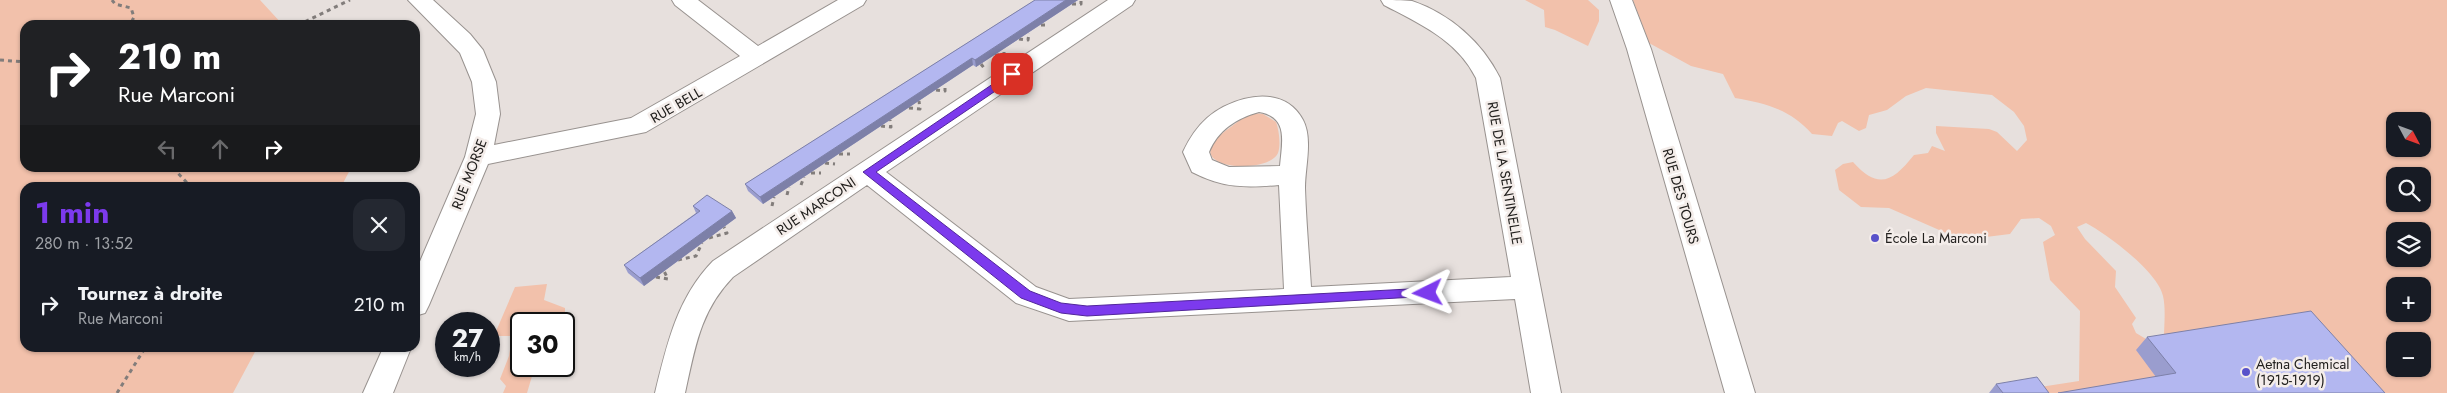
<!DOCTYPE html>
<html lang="fr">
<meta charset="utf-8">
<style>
body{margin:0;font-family:Jost,sans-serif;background:#242831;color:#f1f3f6;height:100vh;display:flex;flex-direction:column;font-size:19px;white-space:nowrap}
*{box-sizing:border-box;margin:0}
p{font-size:16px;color:#9ea1a6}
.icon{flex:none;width:28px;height:28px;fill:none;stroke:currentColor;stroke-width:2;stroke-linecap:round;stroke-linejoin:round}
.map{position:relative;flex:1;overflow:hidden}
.drawer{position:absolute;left:20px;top:182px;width:400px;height:170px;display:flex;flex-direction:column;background:#171b24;border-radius:15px;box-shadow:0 1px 4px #0004}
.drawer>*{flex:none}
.guide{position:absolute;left:20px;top:20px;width:400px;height:152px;border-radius:15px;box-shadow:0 1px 4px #0004;background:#202124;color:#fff;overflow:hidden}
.needle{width:32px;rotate:131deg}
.tools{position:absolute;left:2386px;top:112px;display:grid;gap:10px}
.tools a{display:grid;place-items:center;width:45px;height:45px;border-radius:10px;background:#171b24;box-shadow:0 1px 4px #0004;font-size:25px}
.speed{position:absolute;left:435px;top:312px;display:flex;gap:10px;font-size:25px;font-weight:700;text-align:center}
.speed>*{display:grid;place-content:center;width:65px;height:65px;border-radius:50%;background:#171b24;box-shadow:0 1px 4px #0004;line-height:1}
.speed small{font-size:12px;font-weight:400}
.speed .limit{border:2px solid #111;border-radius:8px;background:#fff;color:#111}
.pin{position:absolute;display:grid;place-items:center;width:42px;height:42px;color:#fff;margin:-21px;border-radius:10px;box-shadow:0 2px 8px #0006}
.me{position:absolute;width:55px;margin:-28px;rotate:267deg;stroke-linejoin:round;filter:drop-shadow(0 0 4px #0008)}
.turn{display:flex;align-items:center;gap:18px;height:105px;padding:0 15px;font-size:22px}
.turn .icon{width:65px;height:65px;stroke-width:2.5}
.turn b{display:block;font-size:35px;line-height:42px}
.lanes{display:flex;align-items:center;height:48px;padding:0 15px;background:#0003;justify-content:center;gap:25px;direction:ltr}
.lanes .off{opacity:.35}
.round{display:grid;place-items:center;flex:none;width:52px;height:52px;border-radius:15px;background:#242831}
.overview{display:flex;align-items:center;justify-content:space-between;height:85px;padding:0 15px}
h1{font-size:30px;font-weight:700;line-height:38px;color:#7c3aed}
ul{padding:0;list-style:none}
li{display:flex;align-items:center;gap:15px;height:75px;padding:0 15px}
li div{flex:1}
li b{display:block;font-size:19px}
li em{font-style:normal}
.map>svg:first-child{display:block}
</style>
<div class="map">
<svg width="2447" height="393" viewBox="0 0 2447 393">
<rect width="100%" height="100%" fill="#e7e0dd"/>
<path fill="#f2c1ab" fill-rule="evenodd" d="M0,0h260l23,25h-258v143h326l-10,19 -316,1v160h232l-24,45h-233z
M1525,0h63l11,10v11l-11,25 -33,-16 -10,-3 -1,-17z
M1633,0h814v393h-418l-2,-4 52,-8 1,-70 -30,-31 -7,-38 12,-7 -4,-9 -12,-8 -18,1 -11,15 -48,6 -73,-32 -28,-1 -22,-17 -4,-20 8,-6 10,-2c26,29 40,19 61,-7l14,-2 4,-7 13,5 -9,-18v-7l53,3 8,3 20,19 10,-11 -3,-14 -10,-14 -22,-17 -66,-7 -20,8 -19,14 -18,5 -3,13 -7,3 -17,-10 -4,2 -6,13 -20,-2c-21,-24 -46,-31 -77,-36l-12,-24 -32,-8 -42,-23zM2395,121h27v28h-27zM2395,176h27v28h-27zM2086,223c21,11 72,49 77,73 3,13 1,29 1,42l-18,1 -10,-6 -4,-9 4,-6 -21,-31 1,-16 -31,-32 -8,-12zM2395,231h27v28h-27zM2395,286h27v28h-27zM2395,341h27v28h-27z
M1253,113l10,1 13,8c3,8 5,23 2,31 -10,23 -102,16 -54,-21 10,-7 18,-15 29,-19z
M547,284l-3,16 21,8v7l-12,9h-32v42h14l-8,27h-24l3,-7 -6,-7 9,-23 3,-20h-18l21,-49z"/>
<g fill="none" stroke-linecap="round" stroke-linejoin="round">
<g stroke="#98928f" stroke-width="2">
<path id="minor" d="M408,0h25l37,34 13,16 13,32 4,32 -6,31 137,-27 109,-62 -65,-51 -3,-5h26l60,46 80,-46h28l-3,5 -217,127 -158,32 -59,141 -4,8 -10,3v-43l50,-116 11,-43 -4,-32 -12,-29z
M1108,0h27l-3,5 -246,167 150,115 33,12 215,-10 -5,-104c-34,3 -56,3 -87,-13l-9,-20c13,-28 31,-45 61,-53 23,-6 47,-2 59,21 10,19 2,47 2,68 1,33 4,66 6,99l200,-10 -35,-199c-19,-38 -56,-54 -92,-73l-3,-5c9,0 22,0 31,1 38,13 70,41 88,77l61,315h-30l-16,-94 -446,22 -53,-18 -149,-118 -134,92c-33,34 -38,71 -48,116h-30c12,-49 22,-95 58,-132zM1259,112c30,5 23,30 21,54l-51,1 -17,-7 -3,-8c9,-22 28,-34 50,-40z
M1610,0h22l19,49 104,344h-30l-98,-344z
M383,348h28l-18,45h-30z"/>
</g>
<path stroke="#827d7b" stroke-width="3" stroke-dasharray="4 4" stroke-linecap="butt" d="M112,0l3,4 16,4 3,9 -4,8
M1072,4h9v-4
M298,25l52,-25
M1041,25h8
M1019,39l9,1 1,-7
M995,55h9v-6
M0,60l25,2
M981,64l3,4
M936,90l9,1v-7
M909,108l11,1 -1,-8
M881,126l10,1 -1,-7
M839,154h11
M825,163l10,1
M173,168l19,20
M811,173h10
M801,185l3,-8
M787,195l2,-8
M772,206l2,-9
M709,238l18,-5 -3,-6
M678,260l18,-4 6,-13
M656,277l12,2 -4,-8
M117,393l28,-45"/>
<use href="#minor" fill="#fff" fill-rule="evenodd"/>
</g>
<path fill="#9a9dce" d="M1035,0h43l-102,67 -3,-2 -210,139 -15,-13 -3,-7z
M693,206l39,5 4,7 -92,68 -16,-13 -4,-8 72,-52z
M2147,337l238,56 -229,-16 -20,-27z
M1996,384l53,9h-60z"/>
<path fill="#7d80a8" d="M1066,0h12l-102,67 -1,-7z
M972,58l1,7 -210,139 -3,-7z
M732,211l4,7 -92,68 -4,-8z"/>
<path fill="#b3b7f0" stroke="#7d80a8" d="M1035,0h31l-91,60 -3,-2 -212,139 -15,-13z
M707,195l25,16 -92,67 -16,-13 76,-54 -7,-5z
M2311,311l74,82h-327l118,-20 -29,-36z
M2037,377l12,16h-46l-7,-9z"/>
<path fill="#7c3aed" stroke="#51269a" d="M1012,71l4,1v5l-140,95 154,119 31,12 26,3 341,-18 4,1 2,4 -2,3 -345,20 -26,-3 -40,-15 -158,-126z"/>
<g fill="#5952ca" stroke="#f4edea" stroke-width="2">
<circle cx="1875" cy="238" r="5"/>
<circle cx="2246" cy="372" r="5"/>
</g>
<g text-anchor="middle" stroke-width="5" stroke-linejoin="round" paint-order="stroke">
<g font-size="14" fill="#22201e" stroke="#f4edea">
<text transform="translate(676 105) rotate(-30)" y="5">RUE BELL</text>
<text transform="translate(1505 173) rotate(80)" y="5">RUE DE LA SENTINELLE</text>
<text transform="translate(469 174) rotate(-69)" y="5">RUE MORSE</text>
<text transform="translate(1681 196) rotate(74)" y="5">RUE DES TOURS</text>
<text transform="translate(816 206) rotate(-34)" y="5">RUE MARCONI</text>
</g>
<g font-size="14" fill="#22201e" stroke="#f4edea" text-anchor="start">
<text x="1885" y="243">École La Marconi</text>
<text x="2256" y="369">Aetna Chemical<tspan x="2256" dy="16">(1915-1919)</tspan></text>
</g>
</g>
</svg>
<div class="tools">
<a><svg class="needle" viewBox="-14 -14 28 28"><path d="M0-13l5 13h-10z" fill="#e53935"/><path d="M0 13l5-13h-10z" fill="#9ea1a6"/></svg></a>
<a><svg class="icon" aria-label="search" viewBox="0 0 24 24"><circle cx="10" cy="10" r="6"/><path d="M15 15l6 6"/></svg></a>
<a><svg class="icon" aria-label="layers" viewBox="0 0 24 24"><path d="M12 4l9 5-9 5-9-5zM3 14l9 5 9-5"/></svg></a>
<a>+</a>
<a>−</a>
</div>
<div class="speed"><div>27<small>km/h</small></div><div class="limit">30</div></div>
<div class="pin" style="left:1012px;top:74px;background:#d93025"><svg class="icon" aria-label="arrive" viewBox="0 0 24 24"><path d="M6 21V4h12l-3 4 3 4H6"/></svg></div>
<svg class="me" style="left:1428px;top:293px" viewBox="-20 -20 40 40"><path d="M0-17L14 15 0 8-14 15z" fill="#7c3aed" stroke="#fff" stroke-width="4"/></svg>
<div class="guide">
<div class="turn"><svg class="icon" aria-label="right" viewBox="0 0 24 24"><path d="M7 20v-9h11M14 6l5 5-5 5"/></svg><div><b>210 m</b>Rue Marconi</div></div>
<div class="lanes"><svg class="icon off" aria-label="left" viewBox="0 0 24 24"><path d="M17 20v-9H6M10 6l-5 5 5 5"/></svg><svg class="icon off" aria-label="ahead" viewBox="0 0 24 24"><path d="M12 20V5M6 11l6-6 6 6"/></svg><svg class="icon" aria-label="right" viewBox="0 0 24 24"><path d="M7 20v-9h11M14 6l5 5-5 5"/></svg></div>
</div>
<section class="drawer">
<div class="overview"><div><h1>1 min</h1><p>280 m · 13:52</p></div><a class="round"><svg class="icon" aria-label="close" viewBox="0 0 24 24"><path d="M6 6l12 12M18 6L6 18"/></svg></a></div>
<ul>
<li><svg class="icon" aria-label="right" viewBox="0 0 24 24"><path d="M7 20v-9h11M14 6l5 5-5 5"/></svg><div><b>Tournez à droite</b><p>Rue Marconi</p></div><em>210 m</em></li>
</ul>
</section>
</div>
